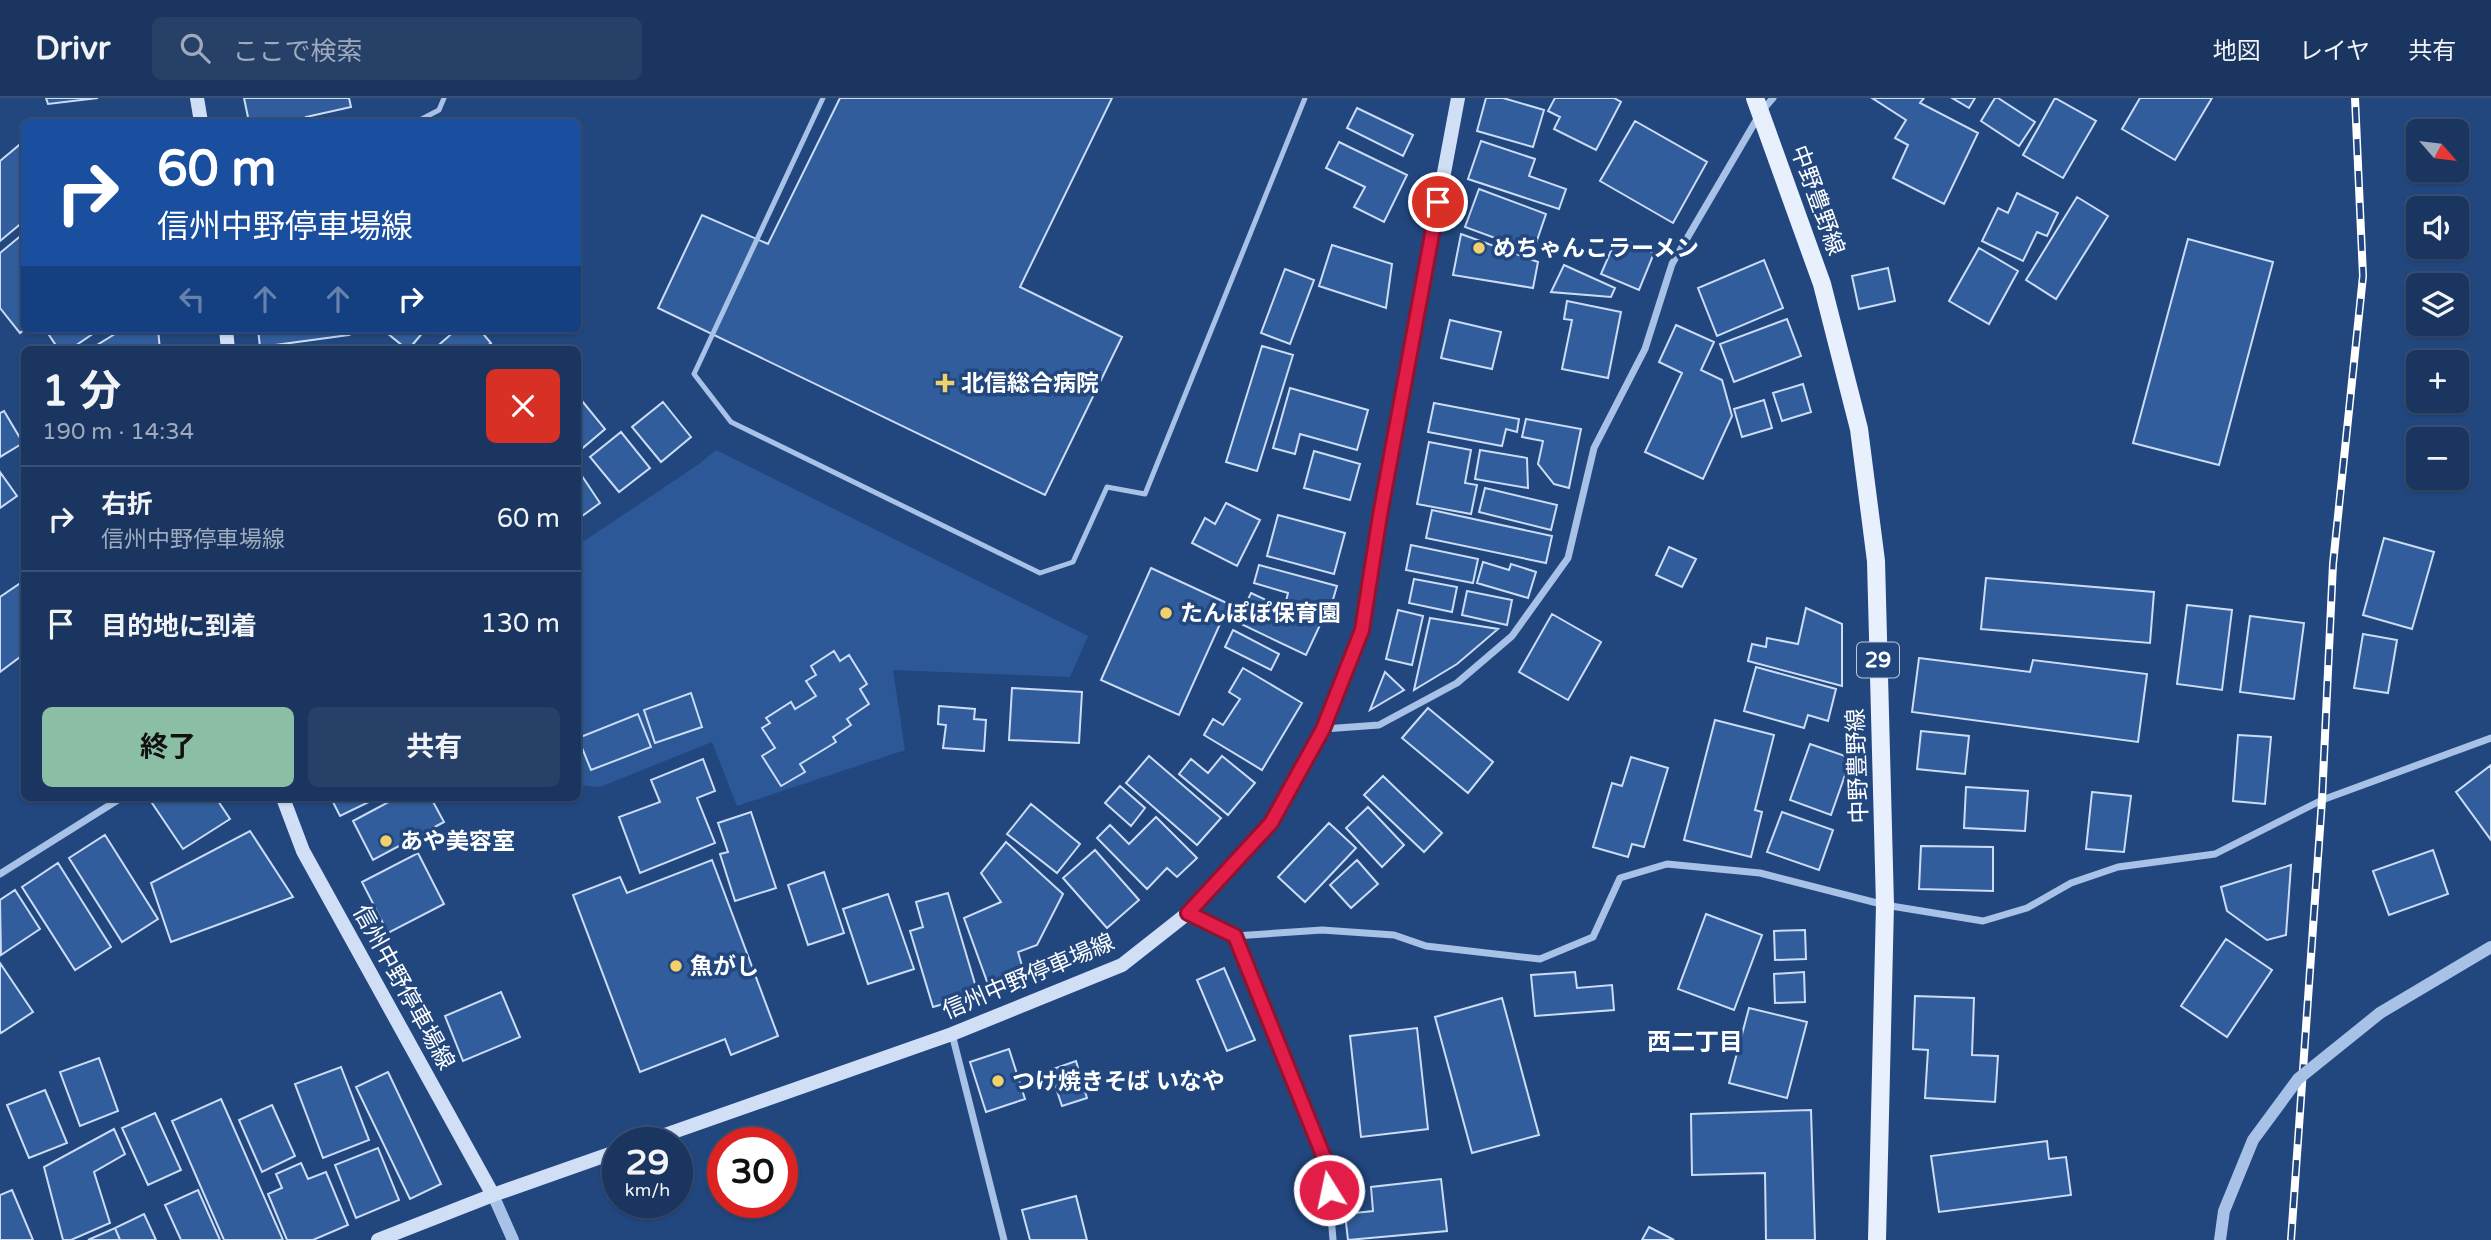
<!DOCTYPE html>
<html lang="ja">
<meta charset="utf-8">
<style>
body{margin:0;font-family:"Varela Round","Noto Sans JP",sans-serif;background:#274068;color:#f1f3f6;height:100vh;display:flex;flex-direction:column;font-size:26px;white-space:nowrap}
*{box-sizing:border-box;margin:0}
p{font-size:23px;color:#9fabbd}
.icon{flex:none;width:38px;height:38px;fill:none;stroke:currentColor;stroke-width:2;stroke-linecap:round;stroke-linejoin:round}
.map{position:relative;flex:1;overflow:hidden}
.panel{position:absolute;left:21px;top:248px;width:560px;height:455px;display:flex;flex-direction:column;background:#1a355f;border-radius:10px;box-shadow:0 2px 5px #0004,0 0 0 2px #385074}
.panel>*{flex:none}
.hud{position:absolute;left:21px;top:21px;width:560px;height:214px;border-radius:10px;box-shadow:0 2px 5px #0004,0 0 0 2px #385074;background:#1a4fa0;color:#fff;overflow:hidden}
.needle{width:46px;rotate:118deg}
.fabs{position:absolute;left:2406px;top:21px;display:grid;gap:14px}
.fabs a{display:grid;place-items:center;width:63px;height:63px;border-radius:10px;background:#1a355f;box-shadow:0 2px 5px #0004,0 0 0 2px #385074;font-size:35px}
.speed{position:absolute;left:602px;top:1029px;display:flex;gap:14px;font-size:35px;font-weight:700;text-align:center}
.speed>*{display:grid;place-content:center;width:91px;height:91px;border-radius:50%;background:#1a355f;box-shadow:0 2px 5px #0004,0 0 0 2px #385074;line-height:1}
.speed small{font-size:18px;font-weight:400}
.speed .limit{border:10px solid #d22;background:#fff;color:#111}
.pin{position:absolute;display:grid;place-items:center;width:60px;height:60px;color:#fff;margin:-30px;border:4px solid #fff;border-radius:50%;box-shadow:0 2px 7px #0007}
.me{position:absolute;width:77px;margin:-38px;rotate:350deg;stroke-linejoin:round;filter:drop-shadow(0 0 5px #0008)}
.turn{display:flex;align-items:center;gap:24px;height:147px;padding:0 21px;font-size:32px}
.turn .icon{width:91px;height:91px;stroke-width:2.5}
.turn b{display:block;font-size:49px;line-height:60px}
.lanes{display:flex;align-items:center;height:66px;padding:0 21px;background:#0003;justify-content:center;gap:35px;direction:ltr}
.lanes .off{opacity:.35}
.round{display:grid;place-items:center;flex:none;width:74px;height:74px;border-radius:10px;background:#274068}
.headline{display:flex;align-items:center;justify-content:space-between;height:119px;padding:0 21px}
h1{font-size:42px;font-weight:700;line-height:52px}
.cta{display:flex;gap:14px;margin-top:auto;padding:14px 21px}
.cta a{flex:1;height:80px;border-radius:10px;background:#8abfa5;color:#111;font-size:28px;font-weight:700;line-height:80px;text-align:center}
.cta a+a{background:#274068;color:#f1f3f6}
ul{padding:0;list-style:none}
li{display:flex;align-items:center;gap:21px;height:105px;padding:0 21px;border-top:2px solid #385074}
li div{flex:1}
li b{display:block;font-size:26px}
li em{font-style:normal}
header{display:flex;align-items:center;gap:42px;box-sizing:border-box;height:98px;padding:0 35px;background:#1a355f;border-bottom:2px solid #385074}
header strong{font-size:33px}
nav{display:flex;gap:38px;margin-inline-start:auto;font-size:24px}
.search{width:490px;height:63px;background:#274068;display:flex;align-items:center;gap:18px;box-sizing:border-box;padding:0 24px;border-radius:10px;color:#9fabbd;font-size:26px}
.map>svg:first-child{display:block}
</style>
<header>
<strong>Drivr</strong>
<div class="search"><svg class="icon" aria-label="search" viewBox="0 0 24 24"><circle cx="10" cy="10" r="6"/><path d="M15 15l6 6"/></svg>ここで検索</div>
<nav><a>地図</a><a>レイヤ</a><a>共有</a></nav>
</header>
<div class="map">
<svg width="2491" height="1142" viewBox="0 0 2491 1142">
<rect width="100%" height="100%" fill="#22477f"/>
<path fill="#2c5897" d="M716,352l372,186 -18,41 -177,-7 12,80 -168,56 -25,-64 -112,45 -22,-2v-240l121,-81z"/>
<path fill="#325d9c" stroke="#cbdcf5" stroke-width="2" d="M46,0h52l-50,6z
M244,0h105l2,9 -45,10 1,5h-58z
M840,0h272l-92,189 102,50 -77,158 -387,-187 44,-93 66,29z
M1486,0h17l41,12 -11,37 -56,-16z
M1555,0h59l7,4 -25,48 -42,-21 6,-12 -12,-6z
M1872,0h52l-4,5 58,30 -34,71 -51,-26 15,-33 -13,-7 11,-18z
M1952,0h23l-6,10z
M1995,0h3l37,24 -16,24 -38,-25z
M2055,0l41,23 -33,57 -40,-23z
M2140,0h72l-37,62 -53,-31z
M1357,10l56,27 -10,21 -56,-28z
M119,20v4h-46z
M1635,23l72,41 -34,61 -73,-42z
M24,43v80l-24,20v-80z
M1481,43l54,18 -6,17 37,13 -7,20 -91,-30z
M1339,44l68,33 -23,47 -30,-15 11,-20 -39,-19z
M1479,91l67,25 -13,38 -68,-25z
M2017,95l41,20 -11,23 -10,-4 -14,29 -41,-20 16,-33 10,5z
M2077,99l31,19 -52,83 -30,-19z
M24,135l1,96 -5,4 -20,-25v-55z
M1461,136l77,28 -5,26 -80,-13z
M1617,139l37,16 -15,37 -38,-16z
M2188,141l85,23 -54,203 -86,-22z
M1332,147l60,19 -6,44 -67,-22z
M1979,150l39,23 -29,53 -40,-23z
M1764,162l19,48 -66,28 -19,-48z
M1564,167l51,23 -4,9 -60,-5z
M1888,170l7,33 -36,8 -7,-33z
M1285,171l29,11 -24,64 -29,-11z
M1567,203l54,11 -13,66 -46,-9 10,-49 -8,-1z
M1787,221l14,37 -67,26 -14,-38z
M1450,222l51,12 -9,37 -51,-11z
M1676,227l38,17 -13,28 21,10 10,36 -29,63 -58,-27 37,-79 -23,-11z
M45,231h55l-31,21h-10z
M123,231h35l2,21h-71z
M258,231h87l4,6 -89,12z
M382,231h60l-4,5 -13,-4 -17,20z
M457,231h22l12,14 -9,7h-49z
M343,247l3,5h-40z
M1262,248l31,9 -36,116 -31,-9z
M1803,286l8,28 -29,9 -9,-28z
M1290,290l78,22 -11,40 -57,-16 -5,20 -22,-6z
M578,298l27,33 -27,23z
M1764,302l8,28 -30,9 -8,-28z
M663,304l28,35 -30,25 -29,-35z
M1434,305l85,16 -2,13 -11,-3 -4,17 -74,-14z
M4,313l19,32 -23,14v-44z
M1526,321l55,10 -12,59 -15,-4 -16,-20 5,-23 -21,-4z
M621,334l29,36 -31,24 -29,-35z
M1429,344l42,8 -6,33 12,2 -6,29 -54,-10z
M1480,352l47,8 1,30 -53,-9z
M1314,353l46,13 -10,36 -46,-12z
M578,372l22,33 -22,16z
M0,374l17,24 -17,12z
M1485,390l72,17 -6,25 -72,-18z
M1226,405l34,17 -23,46 -45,-23 13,-25 10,6z
M1432,412l120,26 -6,27 -120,-25z
M1278,417l67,18 -11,41 -67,-18z
M2384,440l50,14 -22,77 -49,-14z
M1411,447l67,14 -5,24 -67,-13z
M1669,449l27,12 -14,28 -26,-12z
M1483,464l26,8 2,-6 25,8 -8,26 -51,-15z
M1259,467l78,21 -8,27 -43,-12 2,-8 -34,-10z
M1151,470l78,36 -50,111 -78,-35z
M1986,480l168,14 -4,51 -169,-14z
M1414,481l43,8 -5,25 -43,-9z
M22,484l2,4v68l-24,18v-75z
M1467,493l45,9 -5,25 -45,-10z
M1251,495l69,32 -14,30 -69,-33z
M2187,507l45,5 -10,80 -45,-6z
M1806,510l36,16v62l-94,-25 4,-17 14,3 1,-9 31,6z
M1398,512l25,6 -11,49 -26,-6z
M1552,516l49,28 -33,58 -49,-28z
M2250,518l54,7 -10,76 -54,-7z
M1430,520l68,11 -41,35 -43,26z
M1233,532l46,24 -8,16 -46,-23z
M2363,536l34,6 -9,53 -34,-5z
M834,553l6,10 9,-6 18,29 -7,5 9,15 -22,15 4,6 -18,12 3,5 -36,22 5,8 -24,14 -19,-30 13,-8 -13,-20 8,-5 -4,-5 25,-16 4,7 21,-13 -10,-15 10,-6 -5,-9z
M1919,560l111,14 3,-12 114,14 -9,68 -226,-30z
M1756,569l80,22 -8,32 -20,-6 -4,13 -60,-17z
M1243,570l59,35 -40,67 -58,-35 9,-16 10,6 17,-26 -11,-7z
M1385,574l19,18 -34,20z
M1012,590l70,4 -3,51 -70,-3z
M691,595l11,34 -47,16 -11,-33z
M939,608l36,3 -1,10 12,1 -2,31 -41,-3 3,-23 -8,-1z
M1428,610l65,54 -25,31 -66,-55z
M638,616l13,33 -60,23 -13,-32z
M1715,622l59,15 -19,75 7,2 -11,45 -67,-17z
M1921,633l48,5 -4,38 -48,-5z
M2238,637l33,2 -6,67 -32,-3z
M1810,646l41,14 -20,57 -41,-15z
M1149,658l72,62 -24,27 -71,-62z
M1222,658l33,27 -27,32 -49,-41 12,-15 17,14z
M1631,659l37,11 -24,79 -12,-3 -4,13 -35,-10 19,-64 10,3z
M703,661l12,32 -18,7 18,45 -75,30 -21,-56 41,-15 -9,-22z
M2491,667v75l-35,-48z
M1383,678l59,57 -18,19 -60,-57z
M1120,688l25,22 -14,18 -26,-23z
M1966,689l62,4 -3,40 -61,-3z
M2092,694l39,4 -7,56 -38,-3z
M153,700h63l14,21 -47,30 -33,-49z
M331,700h46l-37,18z
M396,700h35l13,24 -71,38 -20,-39z
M1031,706l49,40 -23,29 -50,-39z
M1368,709l36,38 -22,22 -36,-39z
M751,714l25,76 -41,13 -15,-47 8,-2 -10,-29z
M1782,714l51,18 -14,40 -52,-18z
M1156,719l41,41 -20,19 -10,-9 -20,21 -50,-51 13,-13 19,19z
M1329,725l27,25 -51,54 -27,-25z
M250,733l43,66 -122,45 -20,-59z
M105,737l53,84 -36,23 -53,-84z
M1006,744l57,52 -26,51 -19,7 7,24 -36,11 -25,-69 37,-16 -20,-29z
M1921,748l72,1v44l-74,-2z
M1095,752l44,50 -32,28 -44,-50z
M2433,752l15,44 -59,21 -16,-44z
M418,755l26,51 -56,29 -26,-51z
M712,762l66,176 -47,19 -6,-16 -85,33 -67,-177 47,-18 7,16z
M1357,762l21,24 -27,24 -21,-23z
M58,765l53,84 -36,23 -53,-83z
M2291,767l-5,70 -19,5 -40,-29 -6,-24z
M824,774l20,61 -36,12 -20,-60z
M15,792l25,39 -39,26 -1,-55z
M948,795l30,101 -45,13 -23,-76 13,-4 -7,-25z
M888,796l26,75 -46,15 -25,-75z
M1706,816l56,21 -28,75 -56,-21z
M1805,832l1,29 -31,1 -1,-29z
M2226,841l46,31 -45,67 -46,-31z
M0,865l33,49 -32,21 -1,-2z
M1224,870l31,72 -28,11 -30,-71z
M1575,874l2,16 35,-3 2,25 -79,6 -4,-41z
M1804,874l1,30 -30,1 -1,-29z
M501,894l19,45 -57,24 -18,-45z
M1915,898l59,2 -2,57 26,1 -3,46 -70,-4 3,-48 -15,-1z
M1502,900l37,137 -67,18 -37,-136z
M1749,910l58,14 -20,76 -58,-15z
M1417,930l11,101 -67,8 -11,-101z
M1009,951l16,50 -39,13 -16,-50z
M99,960l19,53 -38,15 -20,-54z
M1076,963l11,37 -25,8 -12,-36z
M341,969l28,73 -46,18 -28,-74z
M388,974l53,112 -31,15 -54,-112z
M45,992l22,53 -38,15 -22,-53z
M221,1001l62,141h-59l-52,-119z
M272,1007l23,51 -33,16 -23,-52z
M1811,1012l4,130h-49l-1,-67 -73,2 -1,-61z
M155,1015l26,57 -33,15 -26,-57z
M114,1031l11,25 -31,18 16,51 -39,17h-8l-19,-73z
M2047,1043l2,18 17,-2 5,38 -132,17 -8,-56z
M378,1050l21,52 -43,18 -21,-53z
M301,1065l7,16 18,-7 22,53 -35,15h-26l-19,-46 14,-6 -6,-14z
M1441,1081l6,52 -99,9 -3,-26 28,-3 -2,-24z
M12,1092l21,50h-33v-45z
M198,1092l22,50h-39l-16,-35z
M1076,1098l11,44h-57l-8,-30z
M144,1116l12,26h-36l-5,-12z
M1649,1129l25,13h-32z
M115,1130l5,12h-32z"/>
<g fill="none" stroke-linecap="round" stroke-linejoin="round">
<path stroke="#a7c1e7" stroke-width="5" d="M823,0l-129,276 37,48 309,151 33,-11 34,-75 38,7 160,-396
M416,24l23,-12 5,-12"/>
<path stroke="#a7c1e7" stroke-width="7" d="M1324,631l55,-4 78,-42 55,-47 56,-78 26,-110 51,-99 27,-85 89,-152 12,-14
M0,776l121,-76
M1188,815l47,23 87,-6 72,5 32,11 114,13 53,-22 27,-59 47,-14 93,9 125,32 98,16 44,-13 44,-25 47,-16 97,-13 107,-54 169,-62
M1235,838l92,229 6,75
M952,936l52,206"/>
<path stroke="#a7c1e7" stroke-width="12" d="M493,1097l20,45"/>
<path stroke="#d1dff6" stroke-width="14" d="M197,0l4,24
M226,231l2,21
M283,700l20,53 190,344
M642,1045l310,-109 170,-69 66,-52 83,-90 52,-94 39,-99 18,-115 78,-417
M378,1142l115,-45 125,-44"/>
<path stroke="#e9f0fd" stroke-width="18" d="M1755,0l67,186 37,145 17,132 9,344 -8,335"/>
<g stroke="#fff" stroke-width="8">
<path id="rail" d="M2291,1142l31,-440 11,-236 30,-288 -8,-178"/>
</g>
<use href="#rail" stroke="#22477f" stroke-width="5" stroke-dasharray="16" stroke-linecap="butt"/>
<path stroke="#a7c1e7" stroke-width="12" d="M2220,1142l4,-29 29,-71 45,-61 82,-66 111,-66"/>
</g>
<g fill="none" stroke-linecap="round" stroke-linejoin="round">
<g stroke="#92132f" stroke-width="18">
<path id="route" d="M1329,1092l-2,-25 -92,-229 -47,-23 83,-90 52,-94 39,-99 18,-115 58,-313"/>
</g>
<use href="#route" stroke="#e11d48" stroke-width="12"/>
</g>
<g fill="#f2d16a" stroke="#22477f" stroke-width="2.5">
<circle cx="1479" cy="150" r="7"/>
<path d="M941.5 274.5h7v7h7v7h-7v7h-7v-7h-7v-7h7z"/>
<circle cx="1166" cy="515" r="7"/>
<circle cx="386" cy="743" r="7"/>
<circle cx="676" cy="868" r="7"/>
<circle cx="998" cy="983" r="7"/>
</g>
<g text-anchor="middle" stroke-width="7" stroke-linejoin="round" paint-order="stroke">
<rect fill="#22477f" stroke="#bdc8d9" stroke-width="2" x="1857" y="544.5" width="42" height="35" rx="5"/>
<g font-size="21" font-weight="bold" fill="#fff">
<text x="1878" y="569">29</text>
</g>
<g font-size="23" fill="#fff" stroke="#22477f">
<text transform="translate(1818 102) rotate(70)" y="8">中野豊野線</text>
<text transform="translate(1857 668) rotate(-92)" y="8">中野豊野線</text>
<text transform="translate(1028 878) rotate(-23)" y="8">信州中野停車場線</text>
<text transform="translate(404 889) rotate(61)" y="8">信州中野停車場線</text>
</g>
<g font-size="23" font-weight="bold" fill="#fff" stroke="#22477f" text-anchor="start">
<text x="1493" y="158">めちゃんこラーメン</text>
<text x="961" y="293">北信総合病院</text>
<text x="1180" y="523">たんぽぽ保育園</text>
<text x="400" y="751">あや美容室</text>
<text x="690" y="876">魚がし</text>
<text x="1012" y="991">つけ焼きそば いなや</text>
</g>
<g font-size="24" font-weight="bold" fill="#fff" stroke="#22477f">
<text x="1695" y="952">西二丁目</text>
</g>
</g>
</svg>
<div class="fabs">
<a><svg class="needle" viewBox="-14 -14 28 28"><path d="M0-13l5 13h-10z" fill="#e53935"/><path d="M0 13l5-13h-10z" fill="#9fabbd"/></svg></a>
<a><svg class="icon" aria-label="sound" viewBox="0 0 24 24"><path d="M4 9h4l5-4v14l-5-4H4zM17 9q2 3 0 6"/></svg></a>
<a><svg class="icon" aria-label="layers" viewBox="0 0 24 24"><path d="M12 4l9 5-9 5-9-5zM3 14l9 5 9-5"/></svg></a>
<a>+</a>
<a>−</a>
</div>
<div class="speed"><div>29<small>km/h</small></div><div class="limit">30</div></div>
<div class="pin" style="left:1438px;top:104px;background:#d93025"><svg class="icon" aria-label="arrive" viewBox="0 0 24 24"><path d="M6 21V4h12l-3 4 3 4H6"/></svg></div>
<svg class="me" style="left:1329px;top:1092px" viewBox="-20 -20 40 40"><circle r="17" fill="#e11d48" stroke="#fff" stroke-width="3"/><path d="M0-11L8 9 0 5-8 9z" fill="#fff"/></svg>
<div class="hud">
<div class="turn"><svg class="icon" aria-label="right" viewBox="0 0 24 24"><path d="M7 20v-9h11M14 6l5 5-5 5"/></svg><div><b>60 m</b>信州中野停車場線</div></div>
<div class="lanes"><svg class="icon off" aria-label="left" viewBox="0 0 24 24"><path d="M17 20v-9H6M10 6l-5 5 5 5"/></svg><svg class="icon off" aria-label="ahead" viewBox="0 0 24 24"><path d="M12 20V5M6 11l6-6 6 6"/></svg><svg class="icon off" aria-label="ahead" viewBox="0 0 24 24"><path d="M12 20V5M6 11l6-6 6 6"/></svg><svg class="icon" aria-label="right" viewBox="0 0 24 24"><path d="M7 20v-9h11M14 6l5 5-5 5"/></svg></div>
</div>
<section class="panel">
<div class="headline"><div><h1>1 分</h1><p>190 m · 14:34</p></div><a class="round" style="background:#d93025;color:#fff"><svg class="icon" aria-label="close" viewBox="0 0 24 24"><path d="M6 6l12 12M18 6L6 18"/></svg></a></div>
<ul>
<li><svg class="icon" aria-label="right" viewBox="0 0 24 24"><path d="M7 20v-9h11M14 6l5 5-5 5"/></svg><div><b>右折</b><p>信州中野停車場線</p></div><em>60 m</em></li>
<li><svg class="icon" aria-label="arrive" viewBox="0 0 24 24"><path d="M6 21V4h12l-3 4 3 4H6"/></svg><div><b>目的地に到着</b></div><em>130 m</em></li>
</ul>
<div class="cta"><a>終了</a><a>共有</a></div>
</section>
</div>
